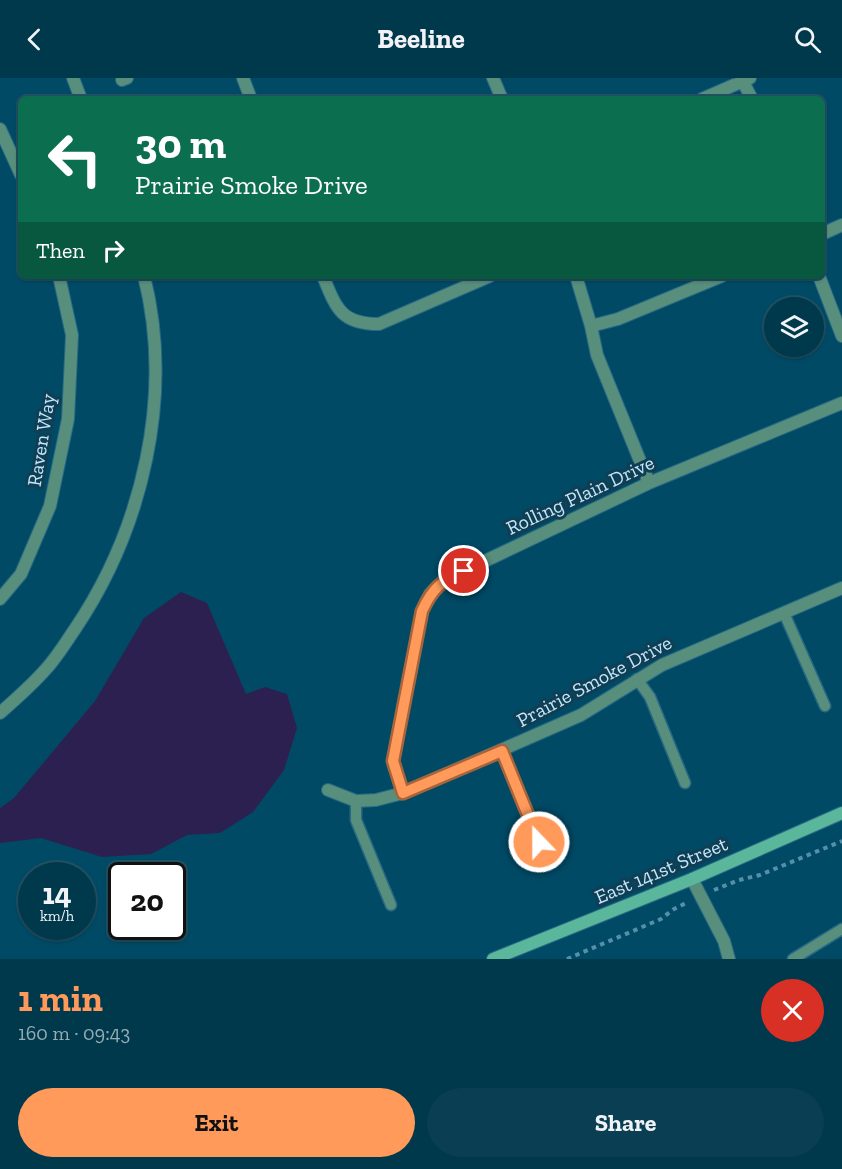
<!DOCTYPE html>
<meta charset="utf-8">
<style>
body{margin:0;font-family:"Zilla Slab",serif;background:#0a3f53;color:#f1f3f6;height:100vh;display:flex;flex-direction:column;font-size:22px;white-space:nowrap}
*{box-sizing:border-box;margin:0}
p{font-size:20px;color:#95acb5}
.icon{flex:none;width:33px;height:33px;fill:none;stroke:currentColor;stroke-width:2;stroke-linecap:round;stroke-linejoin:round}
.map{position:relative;height:881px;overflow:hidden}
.sheet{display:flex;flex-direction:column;background:#00384c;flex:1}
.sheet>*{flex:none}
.hud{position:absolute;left:18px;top:18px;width:807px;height:183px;border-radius:9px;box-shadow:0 2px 4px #0004,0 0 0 2px #225264;background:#0b6e4f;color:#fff;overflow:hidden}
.controls{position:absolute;left:764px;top:219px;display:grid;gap:12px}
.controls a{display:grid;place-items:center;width:60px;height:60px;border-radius:50%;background:#00384c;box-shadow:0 2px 4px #0004,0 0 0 2px #225264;font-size:30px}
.speed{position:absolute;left:18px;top:784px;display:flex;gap:12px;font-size:30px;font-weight:700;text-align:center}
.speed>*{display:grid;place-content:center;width:78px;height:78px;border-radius:50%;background:#00384c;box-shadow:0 2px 4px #0004,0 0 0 2px #225264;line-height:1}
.speed small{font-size:15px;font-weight:400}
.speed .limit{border:3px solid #111;border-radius:9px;background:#fff;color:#111}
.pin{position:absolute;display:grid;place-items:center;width:51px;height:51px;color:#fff;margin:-26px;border:3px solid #fff;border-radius:50%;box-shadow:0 2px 6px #0007}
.me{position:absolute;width:66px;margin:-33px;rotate:338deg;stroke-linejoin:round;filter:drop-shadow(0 0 4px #0008)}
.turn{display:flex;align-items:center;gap:21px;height:126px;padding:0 18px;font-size:27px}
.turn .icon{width:78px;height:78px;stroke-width:2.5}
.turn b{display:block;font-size:42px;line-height:51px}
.then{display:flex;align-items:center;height:57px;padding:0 18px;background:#0003;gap:12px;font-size:22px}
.round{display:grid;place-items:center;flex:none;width:63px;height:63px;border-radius:32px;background:#0a3f53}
.overview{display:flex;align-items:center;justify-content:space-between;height:102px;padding:0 18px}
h1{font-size:36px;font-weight:700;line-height:45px;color:#ff9a5b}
.action{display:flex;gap:12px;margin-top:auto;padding:12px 18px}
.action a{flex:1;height:69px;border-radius:36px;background:#ff9a5b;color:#111;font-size:24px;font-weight:700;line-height:69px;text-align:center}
.action a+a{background:#0a3f53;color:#f1f3f6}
header{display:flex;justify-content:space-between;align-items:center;height:78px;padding:0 18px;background:#00384c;font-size:27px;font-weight:700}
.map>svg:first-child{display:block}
</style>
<header><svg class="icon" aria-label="back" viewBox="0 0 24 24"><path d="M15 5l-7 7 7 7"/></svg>Beeline<svg class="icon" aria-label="search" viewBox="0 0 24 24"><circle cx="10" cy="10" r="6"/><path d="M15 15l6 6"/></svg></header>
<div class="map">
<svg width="842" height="881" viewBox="0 0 842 881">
<rect width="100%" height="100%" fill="#004a66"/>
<path fill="#2c2050" d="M181,514l26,11 39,91 19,-7 22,7 10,34 -13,42 -31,42 -33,21 -33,2 -36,19 -49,3 -61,-19 -41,5v-35l14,-10 81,-97 49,-83z"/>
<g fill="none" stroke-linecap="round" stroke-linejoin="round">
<g stroke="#276984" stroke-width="13">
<path id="lane" d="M784,535l41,93
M637,601l13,18 35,86
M502,673l37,91
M356,723v19l35,85
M793,881l49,-30"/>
</g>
<g stroke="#276984" stroke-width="14">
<path id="street" d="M73,0l8,21
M243,0l8,21
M493,0l9,21
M741,0l11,21
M122,2l5,-2
M702,21l48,-21
M0,51l21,46
M822,156l20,-9
M323,198c13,32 18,48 56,48l111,-48
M576,198l15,50 6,29 52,128
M819,198l23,60
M591,248l27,-7 104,-43
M0,521l21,-25 29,-68 18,-87 4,-84 -13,-59
M0,635c16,-14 32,-28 46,-44 11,-12 20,-27 29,-40 68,-101 99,-234 69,-353
M328,712l28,11 20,-1 27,-7 178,-78 81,-50 180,-77
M403,715l-10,-32 29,-150 8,-17 13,-13 206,-98 193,-80
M692,801l32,62 5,18"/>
</g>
<g stroke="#276984" stroke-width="14">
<path id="secondary" d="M493,881l199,-80 150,-66"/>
</g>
<path stroke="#558fa8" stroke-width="4" stroke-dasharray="4.5 4.5" stroke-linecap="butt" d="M714,812l25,-10 21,-5 82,-34
M567,881l94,-40 13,-10 14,-7"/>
<use href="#lane" stroke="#578e7c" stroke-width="10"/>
<use href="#street" stroke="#578e7c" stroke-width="12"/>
<use href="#secondary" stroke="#5ab79b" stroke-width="12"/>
</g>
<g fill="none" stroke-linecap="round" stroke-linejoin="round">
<g stroke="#a6643b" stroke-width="15">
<path id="route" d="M464,493c-23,11 -31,16 -42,40l-29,150 10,32 99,-42 37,91"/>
</g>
<use href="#route" stroke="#ff9a5b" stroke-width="10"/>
</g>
<g text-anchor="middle" stroke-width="6" stroke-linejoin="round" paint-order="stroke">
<g font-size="20" fill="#c1e7fc" stroke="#113e52">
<text transform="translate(41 362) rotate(-81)" y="7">Raven Way</text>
<text transform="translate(580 417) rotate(-25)" y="7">Rolling Plain Drive</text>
<text transform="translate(594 603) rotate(-28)" y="7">Prairie Smoke Drive</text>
<text transform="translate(661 792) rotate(-23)" y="7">East 141st Street</text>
</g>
</g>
</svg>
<div class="controls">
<a><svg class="icon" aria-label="layers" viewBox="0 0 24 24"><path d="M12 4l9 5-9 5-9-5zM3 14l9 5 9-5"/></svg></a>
</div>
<div class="speed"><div>14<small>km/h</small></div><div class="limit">20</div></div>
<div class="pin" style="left:464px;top:493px;background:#d93025"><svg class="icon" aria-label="arrive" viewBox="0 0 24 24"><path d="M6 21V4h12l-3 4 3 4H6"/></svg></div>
<svg class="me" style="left:539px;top:764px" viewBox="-20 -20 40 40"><circle r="17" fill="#ff9a5b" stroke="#fff" stroke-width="3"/><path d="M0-11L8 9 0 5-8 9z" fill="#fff"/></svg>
<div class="hud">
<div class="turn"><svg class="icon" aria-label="left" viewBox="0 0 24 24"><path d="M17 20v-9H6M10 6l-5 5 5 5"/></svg><div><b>30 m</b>Prairie Smoke Drive</div></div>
<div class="then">Then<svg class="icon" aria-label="right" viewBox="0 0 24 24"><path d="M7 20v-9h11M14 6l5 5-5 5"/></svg></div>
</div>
</div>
<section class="sheet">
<div class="overview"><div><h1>1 min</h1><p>160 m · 09:43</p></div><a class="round" style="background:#d93025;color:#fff"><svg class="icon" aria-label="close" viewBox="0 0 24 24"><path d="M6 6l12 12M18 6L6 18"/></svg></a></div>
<div class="action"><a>Exit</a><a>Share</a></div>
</section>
